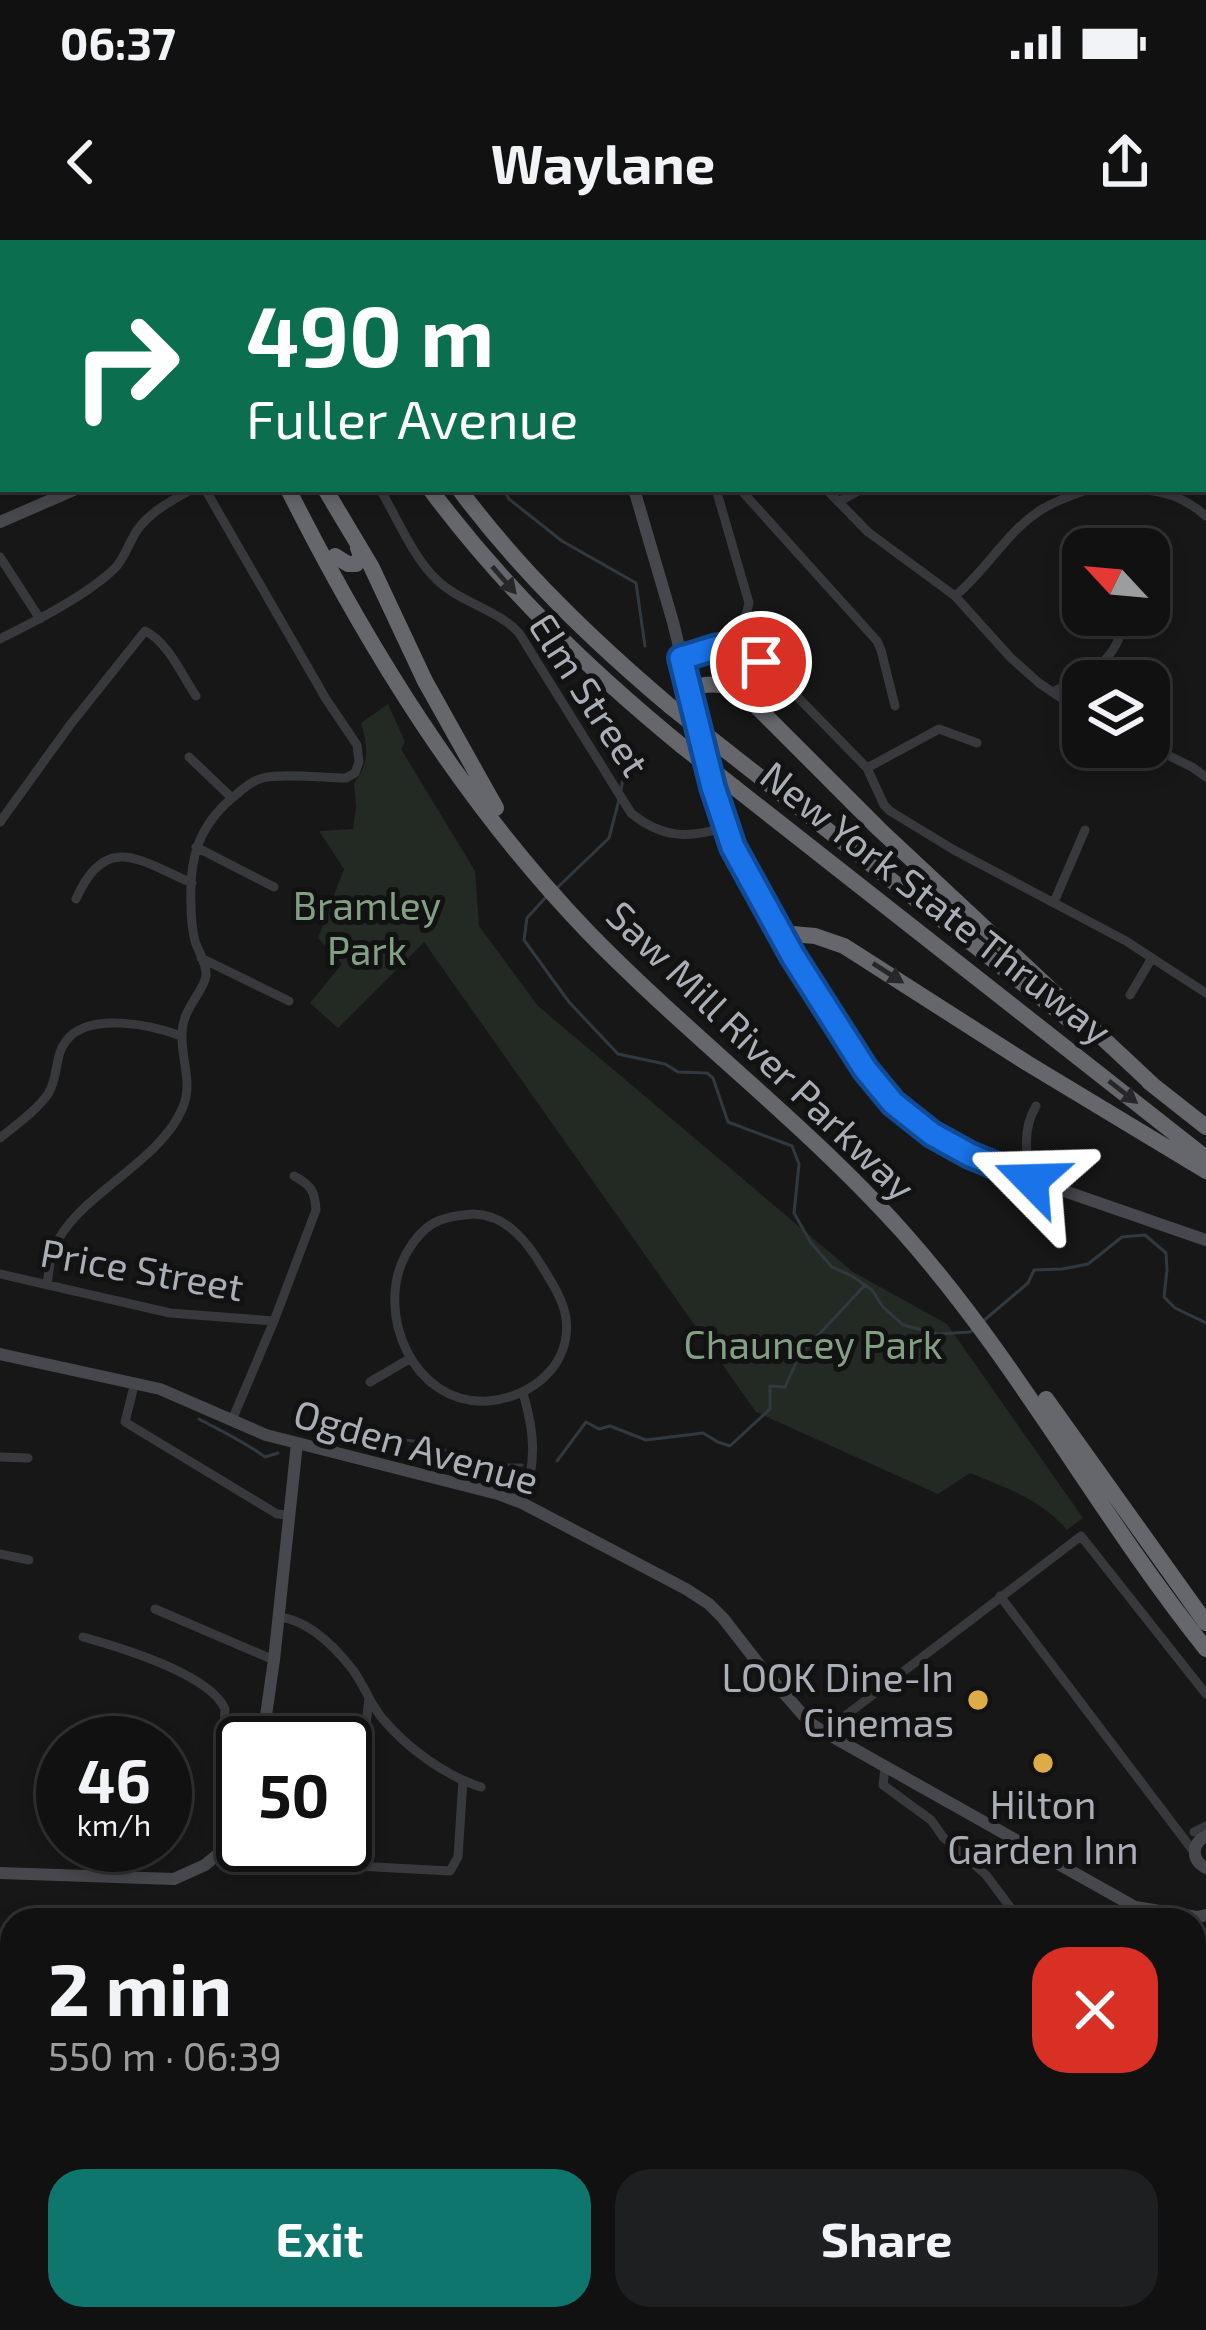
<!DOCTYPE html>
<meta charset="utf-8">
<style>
body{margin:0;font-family:"Exo 2",sans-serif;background:#1e1f20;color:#f1f3f6;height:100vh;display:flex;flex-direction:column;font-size:45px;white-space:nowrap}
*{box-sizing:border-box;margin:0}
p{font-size:39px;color:#9c9d9f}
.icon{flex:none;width:66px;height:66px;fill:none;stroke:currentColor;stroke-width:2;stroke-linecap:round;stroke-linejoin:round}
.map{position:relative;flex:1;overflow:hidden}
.drawer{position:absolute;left:0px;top:1668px;width:1206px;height:423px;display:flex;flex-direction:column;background:#111112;border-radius:36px 36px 0 0;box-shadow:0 6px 18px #0003,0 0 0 3px #303132}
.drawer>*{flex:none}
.banner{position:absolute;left:0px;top:0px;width:1206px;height:252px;box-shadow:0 6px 18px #0003,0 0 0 3px #303132;background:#0b6e4f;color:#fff;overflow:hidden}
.needle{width:78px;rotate:296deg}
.fabs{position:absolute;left:1062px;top:288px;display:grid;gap:24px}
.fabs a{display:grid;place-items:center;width:108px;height:108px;border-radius:24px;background:#111112;box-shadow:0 6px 18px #0003,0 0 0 3px #303132;font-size:60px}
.speed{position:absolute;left:36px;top:1476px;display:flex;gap:24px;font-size:60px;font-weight:700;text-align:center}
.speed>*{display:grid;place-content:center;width:156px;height:156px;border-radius:50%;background:#111112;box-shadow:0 6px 18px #0003,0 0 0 3px #303132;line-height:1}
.speed small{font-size:30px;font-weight:400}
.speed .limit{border:6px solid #111;border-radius:18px;background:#fff;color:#111}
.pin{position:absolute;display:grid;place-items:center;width:102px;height:102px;color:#fff;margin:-51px;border:6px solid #fff;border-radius:50%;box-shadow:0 3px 12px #0007}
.me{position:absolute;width:132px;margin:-66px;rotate:292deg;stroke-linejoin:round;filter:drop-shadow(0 0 9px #0008)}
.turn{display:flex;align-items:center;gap:42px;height:252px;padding:0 48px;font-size:54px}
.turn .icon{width:156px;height:156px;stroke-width:2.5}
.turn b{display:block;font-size:84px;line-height:102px}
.round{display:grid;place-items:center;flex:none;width:126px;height:126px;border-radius:36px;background:#1e1f20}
.headline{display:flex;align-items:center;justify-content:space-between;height:204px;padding:0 48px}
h1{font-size:72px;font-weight:700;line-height:90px}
.action{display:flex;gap:24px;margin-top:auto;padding:24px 48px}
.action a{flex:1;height:138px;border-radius:36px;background:#0f766e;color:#fff;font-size:48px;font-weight:700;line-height:138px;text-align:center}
.action a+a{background:#1e1f20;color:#f1f3f6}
.status{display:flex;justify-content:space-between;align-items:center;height:84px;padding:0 60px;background:#111112;direction:ltr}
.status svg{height:33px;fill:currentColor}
header{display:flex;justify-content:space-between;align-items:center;height:156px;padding:0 48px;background:#111112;font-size:54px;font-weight:700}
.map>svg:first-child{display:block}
</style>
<div class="status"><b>06:37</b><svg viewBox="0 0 49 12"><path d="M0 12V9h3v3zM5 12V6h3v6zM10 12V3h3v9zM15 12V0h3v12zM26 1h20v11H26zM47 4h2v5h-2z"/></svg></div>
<header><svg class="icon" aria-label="back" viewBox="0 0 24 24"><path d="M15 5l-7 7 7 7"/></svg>Waylane<svg class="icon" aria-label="share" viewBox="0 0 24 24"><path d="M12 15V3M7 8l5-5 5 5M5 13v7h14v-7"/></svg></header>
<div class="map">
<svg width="1206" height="2090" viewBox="0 0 1206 2090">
<rect width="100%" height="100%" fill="#171718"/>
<path fill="#232a24" d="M388,464l17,38 -4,7 74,122 4,55 59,80 315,266 94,52 136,194 -16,12c-26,-31 -61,-42 -97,-57l-32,21 -182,-82 -332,-470 -86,86 -28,-25 32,-39 -24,-26 26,-69 -25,-38 34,-2 3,-22 -2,-24c16,-19 14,-38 7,-60z
M0,1907l12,1v171h255l3,11h-270z"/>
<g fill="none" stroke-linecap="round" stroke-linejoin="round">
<path stroke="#313940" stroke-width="3" d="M346,0l1,3
M503,249l6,10 53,42 74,42 9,63
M621,550l7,-39
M558,647l51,-49 10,-38
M546,657l-19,21 -3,22 45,62 49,52 47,10 13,8 29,1 6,5 15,44 64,24 7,18 -5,49 17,30 21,24 20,9 20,14 11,17 20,18 35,9 32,-2 5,-4
M982,1082l46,-39 6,-13 28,-1 26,-5 34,-27 23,-2 21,18 1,17 -3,27 11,11 31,15
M199,1179c22,12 46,23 66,38l13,-4
M308,1191c43,7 124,1 155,31l15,-3 11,6h33
M557,1221l29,-39 13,7 11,-3 36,14 57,-7 15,9 12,4 40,-37v-23l15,1 14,-31 66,-71"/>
<path stroke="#38393d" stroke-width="9" d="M712,0l4,3
M899,0l2,3
M1134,0l3,3
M56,3l6,-3
M633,3l2,-3
M817,3l6,-3
M0,37l3,-2
M1203,78l3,4
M0,159l3,-2
M380,249c16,27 34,70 57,91 24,23 60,29 82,53l112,180c30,25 58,26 94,14
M716,249l33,114 -11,43
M740,249l137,152 4,9 14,56
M826,249l42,43 87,64 55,61 29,26 44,30
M1136,249c29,2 48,8 70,27
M838,262l24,-13
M0,317l40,62
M955,356c32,-26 53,-67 89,-88 13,-8 30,-13 44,-19
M0,399c35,-18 86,-43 114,-70 11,-10 15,-28 24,-40 13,-18 35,-29 54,-40
M738,406l41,32 88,90 17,37 6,6 64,39 172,91 80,52
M681,418l44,-13 13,1
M1052,452c38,-17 67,-31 73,-77
M1149,506l43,21 14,10
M189,517l43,41
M867,528l72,-39 38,14
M0,582l70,-97 75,-94c22,10 37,44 51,65
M196,607l78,40
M76,659c30,-68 64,-38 116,-16
M1054,662l31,-72
M201,718l88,43
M1130,755l22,-37
M0,898c16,-13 37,-28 48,-44 11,-17 6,-38 18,-53 22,-30 86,-16 115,-5
M1031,940c-5,-27 -9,-50 5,-74
M474,974c32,1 53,27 69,54 9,15 20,31 23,50 6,47 -35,80 -78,83 -75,5 -114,-89 -82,-147 8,-14 18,-27 32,-33 11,-5 24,-6 36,-7z
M0,1034l170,39 104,8
M47,1045c2,-12 2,-25 7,-36 20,-53 106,-85 129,-142 10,-25 -2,-47 -1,-73 0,-25 21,-41 24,-58 1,-12 -8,-25 -11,-35 -3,-12 -4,-25 -4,-37 -2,-45 7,-77 41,-106 10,-8 19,-17 31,-20 19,-5 62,0 83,0l9,-5 4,-11 -2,-17 -31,-46 -121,-210
M135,1142l-10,40 152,92 12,1
M370,1142l41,-24
M232,1180l42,-99 42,-111c-1,-19 -5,-25 -22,-34
M0,1217l28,1
M522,1263c15,-39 13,-70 1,-110
M0,1314l29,6
M1000,1356l194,256
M155,1369l119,51
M279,1377c29,3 56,30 74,53 11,15 17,34 29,48 24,29 63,58 99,69
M83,1397c36,10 127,37 142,72l-6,134 3,8
M824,1492l257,-196 125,158
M885,1528l-2,17 48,35 12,17 43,38 34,45
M345,1574l14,-29 10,-87
M1194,1592l12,-6
M330,1605l-1,11 9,9 112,6 8,-14 5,-77
M0,1722l12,-20
M0,1760l12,-1
M1194,1816l12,3
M1194,1906l12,-1
M657,2079l10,11
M1102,2079l11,11
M284,2090l1,-11
M816,2090l11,-11"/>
<path stroke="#46484d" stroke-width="12" d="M41,0l3,3
M429,0l1,3
M484,3l3,-3
M634,249l39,133 45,185 15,40 67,121 79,120 42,38 49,29 48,20 188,65
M0,282l76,-33
M0,1114l160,35 106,46 232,59 24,9 164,86 23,15 14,14 38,49 49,56 14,9 311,175 62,10 9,-2
M262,1503l12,-83 23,-217
M1206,1596c-15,8 -15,24 0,32
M0,1633l174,6 31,-14 17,-14 15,-25 6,-20"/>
<path stroke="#65676d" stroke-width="16" d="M150,0l2,3
M279,0l2,3
M306,0l2,3
M288,249c80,159 175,313 299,442 101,104 218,192 315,300 116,130 196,283 304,418
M325,249l46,77 54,115 71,127
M430,249c73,98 158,180 252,257
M459,249c61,82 134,152 212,218
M335,316l13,8h8l5,-8 -3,-8
M688,448c25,-6 40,-5 60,10l131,131 275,257
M728,512l349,274
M734,547l472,371
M781,693l34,3 29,10 183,117 179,108
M1149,842l57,45
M1046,1159l160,224"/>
<path stroke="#65676d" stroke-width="16" d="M671,467l57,45
M682,506l52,41"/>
</g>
<defs><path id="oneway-solid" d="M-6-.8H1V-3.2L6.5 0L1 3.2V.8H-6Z" transform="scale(3)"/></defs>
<g fill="#27272a">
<use href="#oneway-solid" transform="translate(504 340) rotate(49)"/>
<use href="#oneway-solid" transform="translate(888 733) rotate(33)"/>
<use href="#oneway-solid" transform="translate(1123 852) rotate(38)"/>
</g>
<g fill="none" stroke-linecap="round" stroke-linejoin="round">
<g stroke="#114b97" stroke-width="30">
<path id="route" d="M761,422c-33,-27 -43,-13 -80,-4l32,129 20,60 60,109 72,113 28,34 39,31 38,21 61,25"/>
</g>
<use href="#route" stroke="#1a73e8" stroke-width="21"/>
</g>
<g fill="#deab49" stroke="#121213" stroke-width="4.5">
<circle cx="978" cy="1460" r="12"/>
<circle cx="1043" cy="1523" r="12"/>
</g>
<g text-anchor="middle" stroke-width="10" stroke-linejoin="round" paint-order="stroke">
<g font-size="39" fill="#aaaeb7" stroke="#121213">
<text transform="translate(589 455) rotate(57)" y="14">Elm Street</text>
<text transform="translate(936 663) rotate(38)" y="14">New York State Thruway</text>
<text transform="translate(761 811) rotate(44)" y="14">Saw Mill River Parkway</text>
<text transform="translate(142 1030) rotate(10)" y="14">Price Street</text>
<text transform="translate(416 1207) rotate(16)" y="14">Ogden Avenue</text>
</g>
<g font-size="39" fill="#83a085" stroke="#121213">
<text x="367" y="680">Bramley<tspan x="367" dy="45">Park</tspan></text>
<text x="813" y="1119">Chauncey Park</text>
</g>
<g font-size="39" fill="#aaaeb7" stroke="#121213" text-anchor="end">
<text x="954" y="1452">LOOK Dine-In<tspan x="954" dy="45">Cinemas</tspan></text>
<text x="1043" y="1579" text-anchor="middle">Hilton<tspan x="1043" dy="45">Garden Inn</tspan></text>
</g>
</g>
</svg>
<div class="fabs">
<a><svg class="needle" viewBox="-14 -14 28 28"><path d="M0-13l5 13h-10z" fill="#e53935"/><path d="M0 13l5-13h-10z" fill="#9c9d9f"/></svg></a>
<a><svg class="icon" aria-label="layers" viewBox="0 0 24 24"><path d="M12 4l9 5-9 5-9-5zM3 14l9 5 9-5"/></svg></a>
</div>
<div class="speed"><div>46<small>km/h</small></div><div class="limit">50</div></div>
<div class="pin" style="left:761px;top:422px;background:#d93025"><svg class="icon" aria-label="arrive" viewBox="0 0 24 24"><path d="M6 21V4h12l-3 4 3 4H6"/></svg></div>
<svg class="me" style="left:1031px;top:940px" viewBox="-20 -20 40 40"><path d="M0-17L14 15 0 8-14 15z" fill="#1a73e8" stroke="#fff" stroke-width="4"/></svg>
<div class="banner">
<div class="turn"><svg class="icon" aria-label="right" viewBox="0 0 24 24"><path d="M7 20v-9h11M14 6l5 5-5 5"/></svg><div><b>490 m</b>Fuller Avenue</div></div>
</div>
<section class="drawer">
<div class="headline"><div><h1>2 min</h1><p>550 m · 06:39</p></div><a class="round" style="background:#d93025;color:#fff"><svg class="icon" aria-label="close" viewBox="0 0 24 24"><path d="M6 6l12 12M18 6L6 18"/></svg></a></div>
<div class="action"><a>Exit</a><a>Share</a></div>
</section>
</div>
